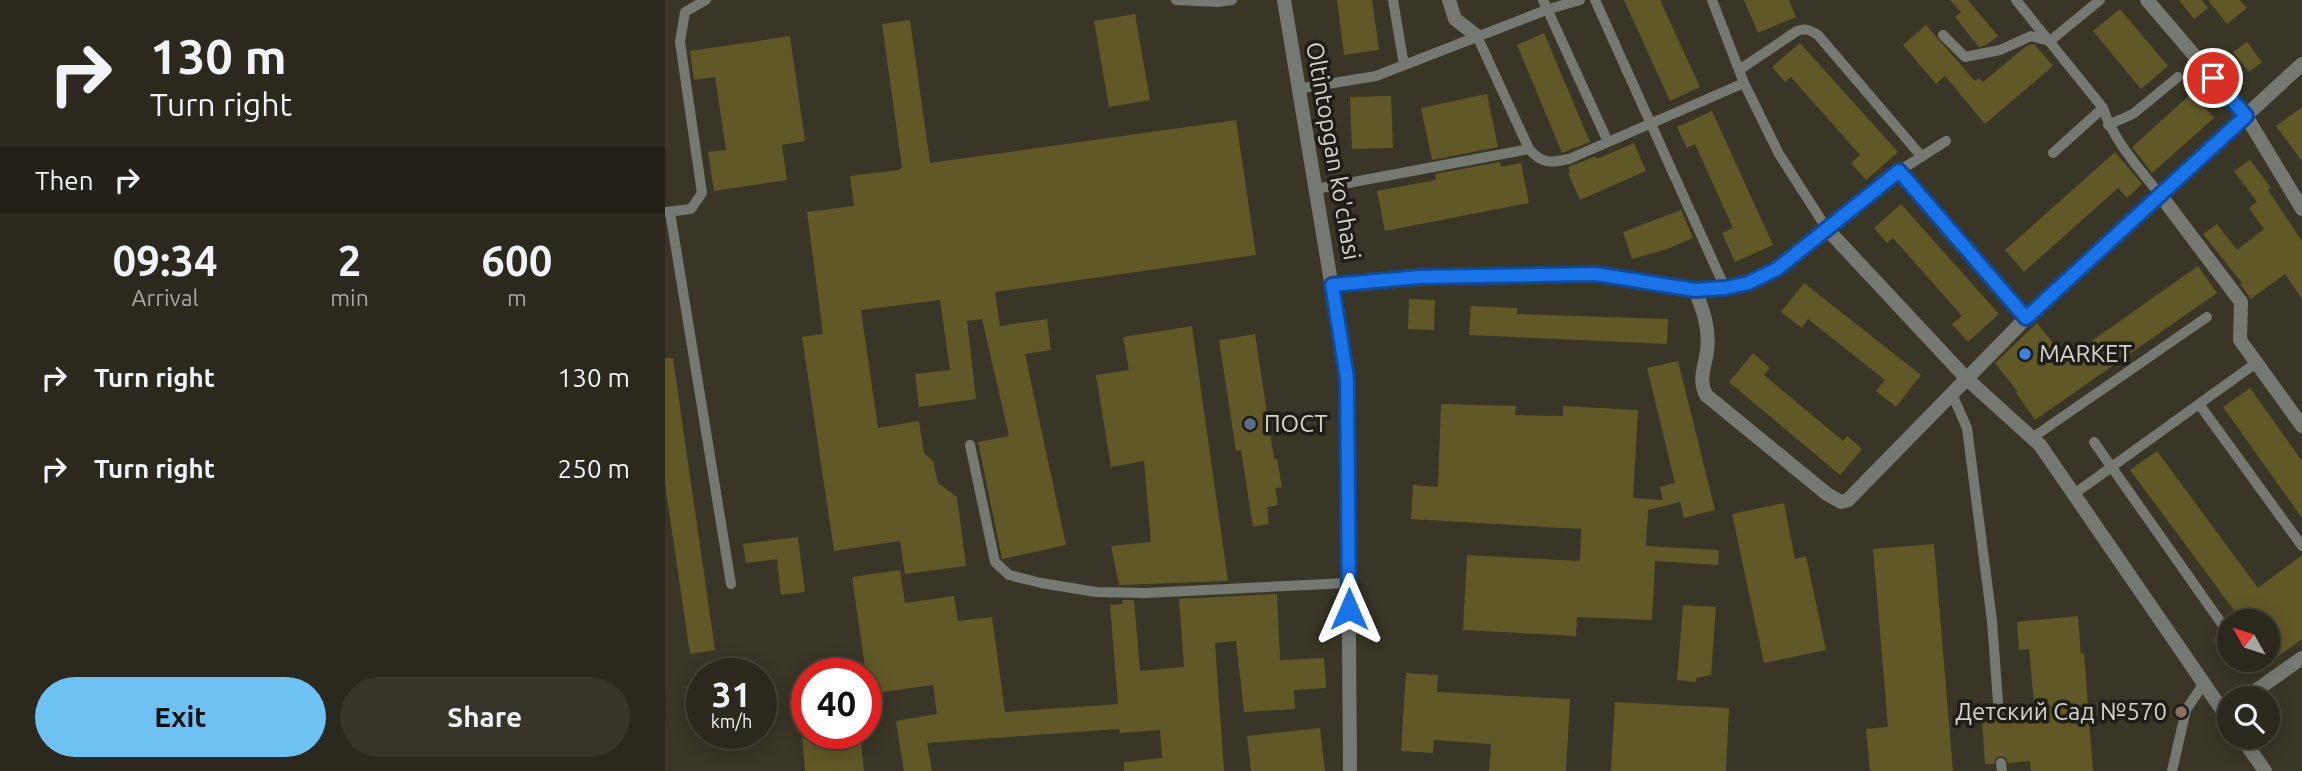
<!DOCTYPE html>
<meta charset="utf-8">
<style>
body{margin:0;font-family:Ubuntu,sans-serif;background:#37342a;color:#f1f3f6;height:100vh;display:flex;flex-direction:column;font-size:26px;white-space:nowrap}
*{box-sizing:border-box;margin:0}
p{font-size:23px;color:#a6a6a4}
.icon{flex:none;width:38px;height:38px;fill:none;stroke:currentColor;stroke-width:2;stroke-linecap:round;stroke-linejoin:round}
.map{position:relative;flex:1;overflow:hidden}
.side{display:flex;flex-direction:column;background:#2b281d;width:665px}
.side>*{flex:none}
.banner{background:#2b281d;color:#f1f3f6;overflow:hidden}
.needle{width:46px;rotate:309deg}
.buttons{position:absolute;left:1552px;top:609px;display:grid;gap:14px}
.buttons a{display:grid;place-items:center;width:63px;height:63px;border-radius:50%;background:#2b281d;box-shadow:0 4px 18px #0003,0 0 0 2px #47443b;font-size:35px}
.speed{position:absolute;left:21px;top:658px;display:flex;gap:14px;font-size:35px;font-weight:700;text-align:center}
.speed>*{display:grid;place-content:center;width:91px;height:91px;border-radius:50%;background:#2b281d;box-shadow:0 4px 18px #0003,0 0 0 2px #47443b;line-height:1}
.speed small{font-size:18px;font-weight:400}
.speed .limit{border:10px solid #d22;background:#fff;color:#111}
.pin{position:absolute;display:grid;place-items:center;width:60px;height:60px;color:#fff;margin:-30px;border:4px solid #fff;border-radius:50%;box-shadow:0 2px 7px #0007}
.me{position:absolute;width:77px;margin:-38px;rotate:0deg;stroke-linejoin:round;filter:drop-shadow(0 0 5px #0008)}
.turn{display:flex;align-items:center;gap:24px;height:147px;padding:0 35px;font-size:32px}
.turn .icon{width:91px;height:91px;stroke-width:2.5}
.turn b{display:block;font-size:49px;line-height:60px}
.then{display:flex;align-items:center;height:66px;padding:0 35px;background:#0003;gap:14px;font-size:26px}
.eta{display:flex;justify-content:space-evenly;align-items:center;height:119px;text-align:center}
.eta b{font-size:42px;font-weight:700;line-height:49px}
.action{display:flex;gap:14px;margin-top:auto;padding:14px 35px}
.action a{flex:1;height:80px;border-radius:42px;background:#6dc2f3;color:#111;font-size:28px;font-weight:700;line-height:80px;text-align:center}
.action a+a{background:#37342a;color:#f1f3f6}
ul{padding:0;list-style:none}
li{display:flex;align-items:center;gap:21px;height:91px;padding:0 35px}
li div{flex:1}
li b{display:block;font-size:26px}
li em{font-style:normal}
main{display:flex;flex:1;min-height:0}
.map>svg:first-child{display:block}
</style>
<main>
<section class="side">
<div class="banner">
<div class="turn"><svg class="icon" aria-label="right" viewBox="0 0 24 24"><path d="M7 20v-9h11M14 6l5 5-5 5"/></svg><div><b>130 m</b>Turn right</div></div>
<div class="then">Then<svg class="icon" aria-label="right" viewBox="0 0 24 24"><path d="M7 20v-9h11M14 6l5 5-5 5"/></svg></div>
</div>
<div class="eta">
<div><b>09:34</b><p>Arrival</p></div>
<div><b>2</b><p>min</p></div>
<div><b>600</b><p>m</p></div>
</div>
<ul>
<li><svg class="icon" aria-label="right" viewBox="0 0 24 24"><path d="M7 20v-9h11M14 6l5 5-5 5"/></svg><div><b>Turn right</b></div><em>130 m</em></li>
<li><svg class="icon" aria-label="right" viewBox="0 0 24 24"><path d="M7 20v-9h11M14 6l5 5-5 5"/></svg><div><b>Turn right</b></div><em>250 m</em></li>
</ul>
<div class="action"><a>Exit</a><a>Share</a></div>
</section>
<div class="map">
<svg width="1637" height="771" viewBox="0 0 1637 771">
<rect width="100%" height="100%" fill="#393627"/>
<path fill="#615827" d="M672,0h35l7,50 -35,5z
M959,0h36l40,87 -30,14z
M1079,0h45l7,17 -38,16z
M1285,0h18l30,36 -12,9 -7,2 -24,-30 6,-5z
M1514,0h23l6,8 -14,11z
M1543,0h32l7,8 -20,16z
M1455,9l48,57 -27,23 -48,-58z
M470,14l15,86 -41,7 -15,-86z
M245,20l20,143 306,-43 20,135 -261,37 5,34 47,-7 4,31 -26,4 41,191 -64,14 -24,-117 31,-6 -27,-117 -15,2 9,78 -57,8 -4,-33 35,-4 -10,-70 -79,10 17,118 41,-7 5,32 9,8 5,22 19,14 9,69 -61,8 -5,-33 -66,10 -32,-214 21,-3 -16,-122 47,-6 -4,-30 49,-6 3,-3 -20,-143z
M1261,25l49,56 4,-3 4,4 42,-35 7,-3 3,1 18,21 -68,58 -40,-48 -9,8 -33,-39z
M879,33l46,109 -28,11 -45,-108z
M125,36l15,105 -23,4 5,35 -73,11 -6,-39 18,-2 -11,-73 -21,3 -4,-29z
M1582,42l15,20 -13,10 -16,-20z
M1135,43l98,109 -32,28 -15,-17 9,-8 -69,-78 -6,5 -13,-15z
M1527,93l22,25 -62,55 -20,-26z
M822,94l11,53 -66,13 -11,-52z
M726,96l2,52 -41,1 -2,-52z
M1637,107v54l-26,-35z
M1047,111l61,134 -38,17 -13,-29 11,-5 -38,-84 -8,4 -10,-21z
M969,143l12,28 -66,29 -12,-27 2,-1 -2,-5 28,-11 1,3z
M1450,152l27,32 -15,14 -9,-10 -94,84 -19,-22z
M1585,160l21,28 -3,2 34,51v58l-17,-25 -34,25 -11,-15 2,-1 -39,-49 14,-10 20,26 27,-21 -15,-21 8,-6 -23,-31z
M835,162l1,5 20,-4 8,40 -144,28 -8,-40 59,-11 -1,-6z
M1236,204l98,110 -31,28 -16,-18 10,-8 -69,-78 -6,5 -13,-15z
M1016,210l12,28 -26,11 -35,10 -9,-27z
M1533,266l19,27 -182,127 -19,-27 2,-1 -23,-29 42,-40 29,36z
M1139,283l117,92 -25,32 -20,-16 9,-11 -77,-61 -6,9 -21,-16z
M744,299l26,1 -1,30 -26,-1z
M806,306l46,2v6l151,5 -1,25 -198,-9z
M527,326l36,255 -109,4 -8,-39 40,-4 -7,-81 -33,6 -15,-92 33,-5 -6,-33z
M590,334l19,125h3l5,28 -7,1 3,17 -11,2 2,17 -16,3 -12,-77 -5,1 -17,-111z
M1088,353l17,15 -6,7 79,66 4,-5 15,13 -22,26 -111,-93z
M0,358h8l42,292 -25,4 -25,-170z
M1013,361l37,149 -31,8 -4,-16 -32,8 -2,36 73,4 -1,15 -63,-4 -3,59 -75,-3 -1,19 -113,-6 4,-75 113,6 1,-32 -170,-10 2,-34 25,2 3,-83 75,2 -1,9 48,1v-10l75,4 -5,88 30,2 -3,-13 15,-4 -28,-115z
M1585,388l52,73v57l-79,-111z
M1492,451l101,137 44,-33v84l-34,25v-43h-26l-112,-151z
M1119,503l11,56 11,-3 20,94 -62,13 -32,-149z
M133,537l7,55 -24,3 -4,-36 -31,4 -3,-19z
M1269,544l19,227h-83l-4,-42 22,-2 -15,-178z
M235,570l5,33 49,-7 4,25 34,-4 13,95 113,-8 -8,-99 13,-1 -1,-4h12l6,71 44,-4 -5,-68 98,-5 3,66 44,-2 2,30 -32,2 1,19 -51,3 -8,-71 -21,2 9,128h-100v-9l38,-4 -2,-28 -40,3 -1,-4 -192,14 5,28h-28l-8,-50 41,-7 -4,-29 -64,9 -17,-117z
M1018,605l33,2 -5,68 -15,3v4l-19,-2z
M1413,616l3,38 3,-1 9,118h-62l-1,-10 -22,2 -2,-5 -5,-2 -5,2 -2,6h-9l-3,-46 10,-1 7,6 5,-1 2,-6 29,-2 -6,-65 -10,1 -2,-28z
M741,673l32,2 -1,17 133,7 -4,72h-77l2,-27 -57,-4 -1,13 -32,-2z
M950,702l114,6 -3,63h-115z
M655,728l5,43h-74l-4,-35z
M137,733h58l4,38h-59z"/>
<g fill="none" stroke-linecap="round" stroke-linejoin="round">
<path stroke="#767972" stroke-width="10" d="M511,0l42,2 14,-2
M728,0l11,65
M878,0l65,142
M930,0l130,288
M1047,0l32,83 35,71 48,75 72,-58 47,-30
M1351,0l87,108c11,34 36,60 58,88
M1278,35l22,22 35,-7 31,-14 19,5 50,-41
M1074,70l58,-39c9,-3 13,-1 21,4l104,122
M632,89l79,-13 170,-66 34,-10
M1443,125l25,-11 45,-37
M864,149c13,15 21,14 40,10l175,-76
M1388,153l50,-45
M1234,171l127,147
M651,189l213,-40 -52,-113
M1,212l25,-3 11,-16 -22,-151 5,-30 21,-12
M5,212l61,372
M1287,394l15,34 25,193 7,95
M1534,404l103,142
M1367,438l175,-121
M1429,442l135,192
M305,445l25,117 14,13 32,8 55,9 50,1 202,-10
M1409,494l182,-131
M1582,660l3,4
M1336,763l1,8
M1507,771l14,-61 18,-27"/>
<path stroke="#767972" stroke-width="14" d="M784,0l6,19 22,17
M1482,0l99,116 56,93
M1496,196l80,106 -1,38 62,86
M667,285l87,-8 177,-3 99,16 30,-2 23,-5 29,-14 50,-40 140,150 73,66 189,275
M1030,290c8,20 15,38 12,61 -2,16 -9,29 -1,44l121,99 14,8 7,-2 178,-182 276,-254
M1580,698l57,-40
M1576,737l24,34"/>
<path stroke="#767972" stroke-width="14" d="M619,0l63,378 3,393"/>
</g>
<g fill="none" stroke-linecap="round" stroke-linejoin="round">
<g stroke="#114b97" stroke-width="18">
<path id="route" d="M684,609l-2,-231 -15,-93 87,-8 177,-3 99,16 30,-2 23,-5 29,-14 122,-98 127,147 220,-202 -33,-38"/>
</g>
<use href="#route" stroke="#1a73e8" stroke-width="12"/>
</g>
<circle fill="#3f7fe0" stroke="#1f1d17" stroke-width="2.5" cx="1360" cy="354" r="7"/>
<circle fill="#5c6f8a" stroke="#1f1d17" stroke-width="2.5" cx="585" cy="424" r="7"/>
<circle fill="#8d6e63" stroke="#1f1d17" stroke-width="2.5" cx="1516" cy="712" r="7"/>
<g text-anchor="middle" stroke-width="7" stroke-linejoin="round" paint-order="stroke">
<g font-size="24" fill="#d4d2c9" stroke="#1f1d17">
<text transform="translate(668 151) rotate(80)" y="8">Oltintopgan ko'chasi</text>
</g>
<g font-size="24" fill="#d4d2c9" stroke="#1f1d17" text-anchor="start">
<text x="1374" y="362">MARKET</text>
<text x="599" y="432">ПОСТ</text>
<text x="1502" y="720" text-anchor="end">Детский Сад №570</text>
</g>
</g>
</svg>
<div class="buttons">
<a><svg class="needle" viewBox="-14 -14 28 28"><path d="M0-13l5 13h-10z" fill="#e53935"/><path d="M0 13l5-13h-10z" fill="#a6a6a4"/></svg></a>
<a><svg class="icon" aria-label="search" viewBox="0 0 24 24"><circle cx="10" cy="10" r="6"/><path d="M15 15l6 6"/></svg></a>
</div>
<div class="speed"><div>31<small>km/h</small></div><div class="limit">40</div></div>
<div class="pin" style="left:1548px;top:78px;background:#d93025"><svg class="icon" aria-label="arrive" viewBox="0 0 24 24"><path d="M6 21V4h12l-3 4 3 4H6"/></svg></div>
<svg class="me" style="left:684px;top:609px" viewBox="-20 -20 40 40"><path d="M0-17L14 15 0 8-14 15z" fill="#1a73e8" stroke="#fff" stroke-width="4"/></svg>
</div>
</main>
